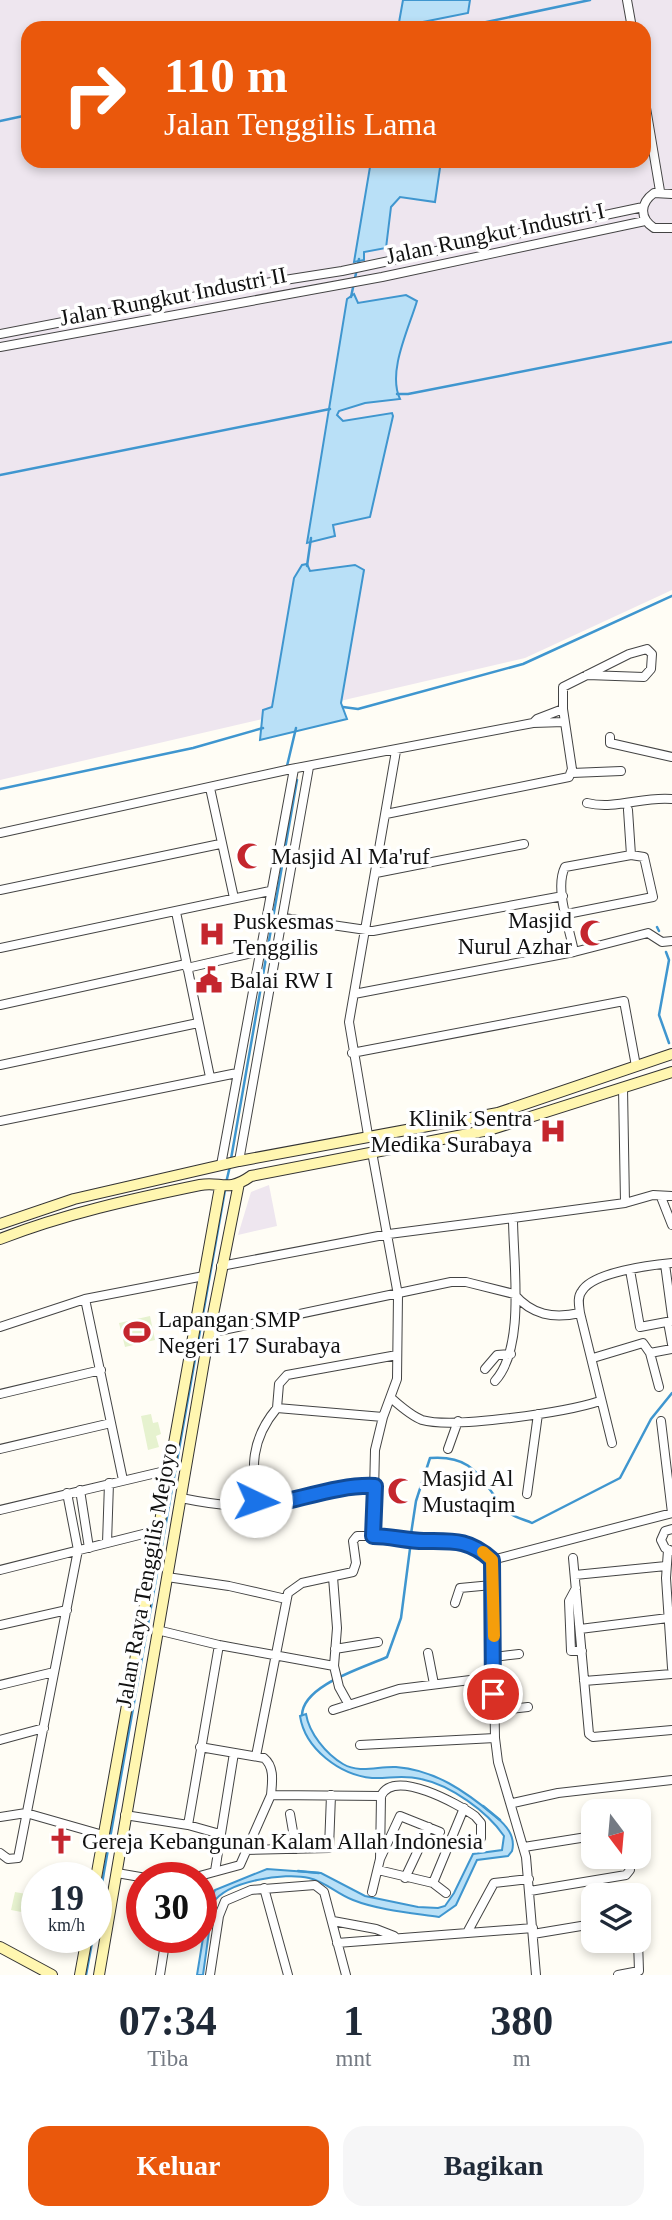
<!DOCTYPE html>
<html lang="id">
<style>
body{margin:0;font-family:"Times New Roman",serif;background:#f6f6f7;color:#1f2937;height:100vh;display:flex;flex-direction:column;font-size:26px;white-space:nowrap}
*{box-sizing:border-box;margin:0}
p{font-size:23px;color:#747a83}
.icon{flex:none;width:38px;height:38px;fill:none;stroke:currentColor;stroke-width:2;stroke-linecap:round;stroke-linejoin:round}
.map{position:relative;height:1975px;overflow:hidden}
.panel{display:flex;flex-direction:column;background:#fff;flex:1}
.panel>*{flex:none}
.guide{position:absolute;left:21px;top:21px;width:630px;height:147px;border-radius:21px;box-shadow:0 4px 10px #0003;background:#ea580c;color:#fff;overflow:hidden}
.needle{width:46px;rotate:164deg}
.buttons{position:absolute;left:581px;top:1799px;display:grid;gap:14px}
.buttons a{display:grid;place-items:center;width:70px;height:70px;border-radius:14px;background:#fff;box-shadow:0 4px 10px #0003;font-size:35px}
.speed{position:absolute;left:21px;top:1862px;display:flex;gap:14px;font-size:35px;font-weight:700;text-align:center}
.speed>*{display:grid;place-content:center;width:91px;height:91px;border-radius:50%;background:#fff;box-shadow:0 4px 10px #0003;line-height:1}
.speed small{font-size:18px;font-weight:400}
.speed .limit{border:10px solid #d22;background:#fff;color:#111}
.pin{position:absolute;display:grid;place-items:center;width:60px;height:60px;color:#fff;margin:-30px;border:4px solid #fff;border-radius:50%;box-shadow:0 2px 7px #0007}
.me{position:absolute;width:77px;margin:-38px;rotate:93deg;stroke-linejoin:round;filter:drop-shadow(0 0 5px #0008)}
.turn{display:flex;align-items:center;gap:24px;height:147px;padding:0 28px;font-size:32px}
.turn .icon{width:91px;height:91px;stroke-width:2.5}
.turn b{display:block;font-size:49px;line-height:60px}
.eta{display:flex;justify-content:space-evenly;align-items:center;height:119px;text-align:center}
.eta b{font-size:42px;font-weight:700;line-height:49px}
.cta{display:flex;gap:14px;margin-top:auto;padding:14px 28px}
.cta a{flex:1;height:80px;border-radius:21px;background:#ea580c;color:#fff;font-size:28px;font-weight:700;line-height:80px;text-align:center}
.cta a+a{background:#f6f6f7;color:#1f2937}
.map>svg:first-child{display:block}
</style>
<div class="map">
<svg width="672" height="1975" viewBox="0 0 672 1975">
<rect width="100%" height="100%" fill="#fffdf5"/>
<path fill="#eee6ef" fill-rule="evenodd" d="M0,0h672v590l-147,68 -525,122zM28,28h616v133h-616z
M269,1185l8,41 -39,9 13,-43z"/>
<path fill="#e6f2cf" d="M150,1316l5,24 -30,7 -6,-24z
M151,1414l2,9 5,-1 3,12 -5,2 3,11 -11,3 -7,-34z
M15,1892l22,4v19l-26,-5z"/>
<path fill="#b9e0f7" stroke="#3f96cf" stroke-width="2" d="M403,0h67l-2,13 -50,10 -5,5h-15z
M371,161h70l-6,41 -35,-5 -9,10 -5,41 -22,4v8l-10,2z
M354,294l4,9 48,-8 11,6c-8,27 -30,71 -17,98l-35,4 -26,8 -2,4 6,6 49,-8 1,3 -23,101 -37,8 2,11 -28,7 40,-244z
M307,564l3,7 45,-6 9,5 -23,133 6,16 -87,21 3,-30 9,-3 22,-129 8,-13z
M306,1714c3,19 20,40 37,50 17,10 35,2 53,3 39,3 69,24 99,49 11,9 21,20 17,35l-4,5 -31,4 -21,45 -17,12c-27,-4 -61,-7 -86,-17 -16,-6 -27,-18 -44,-22 -24,-6 -82,3 -96,25l-10,72h-6l11,-68 7,-17 52,-21 54,4 44,23 53,11 20,1 7,-2 9,-13 19,-39 29,-4 2,-14c-17,-25 -54,-51 -83,-57 -20,-5 -32,0 -49,-1 -32,-3 -67,-29 -72,-62z"/>
<g fill="none" stroke-linecap="round" stroke-linejoin="round">
<path stroke="#3f96cf" stroke-width="2.5" d="M458,28l132,-28
M0,121l28,-6
M351,297l8,-38
M397,394h11l264,-52
M0,475l330,-66
M307,566l4,-28
M343,707l15,2 165,-45 149,-68
M287,766l9,-38
M0,789l193,-41 70,-20
M657,927l2,4
M666,952l3,8 -10,55 10,28
M231,1159l66,-379
M226,1183l4,-17
M411,1534l5,-33 14,-43c51,-4 51,30 81,56 5,4 15,6 21,9l88,-45 31,-59 21,-26
M302,1715c1,-30 61,-47 85,-58l14,-39 10,-77
M483,1806l17,14
M298,1871l21,2
M96,1917l129,-727
M86,1975l7,-38"/>
<g stroke="#444" stroke-width="10">
<path id="street" d="M627,0l5,28
M644,96l16,95
M672,194l-18,-1c-14,10 -15,25 0,35h18
M0,334l259,-50 83,-13 301,-64
M0,347l382,-70 263,-56
M533,723l4,-4 26,-10
M610,737v6l62,14
M572,773l49,-2
M210,788l24,110
M587,803c29,7 56,-7 85,-4
M386,814l183,-37 3,-8 -9,-60v-22l66,-33 18,-5 5,5 -1,15 -7,8 -57,-2
M0,833l291,-64 242,-46 31,-1
M376,873l148,-29
M0,890l220,-46
M176,912l34,165
M567,914l86,-17 -9,-40 -13,-2
M284,918l89,13 190,-35
M0,948l270,-57
M574,952c-4,-23 -20,-63 -9,-85l66,-12 -3,-45
M187,968l74,-17
M354,994l220,-42 74,-19 14,9 10,-1
M0,1005l186,-41
M352,1053l272,-52 12,65
M0,1065l198,-42
M623,1088l2,115
M0,1121l237,-48
M368,1135l-19,-113 47,-271
M372,1152l26,143 -1,84 -14,38 -8,33 -2,86 92,5 14,8 13,11
M239,1161l70,-394
M221,1165l73,-396
M661,1197l11,28
M665,1264l7,52
M221,1266l168,-32 124,-16
M630,1270l10,57 32,-6
M514,1294c18,21 39,25 66,19 -1,-8 -3,-16 2,-22 11,-19 69,-26 90,-28
M85,1299l38,181
M580,1313l32,130
M668,1322l4,22
M0,1327l85,-28 119,-23
M209,1333l242,-51h15l48,12
M650,1353l9,34
M593,1358l50,-15 7,10 22,-4
M485,1369l12,-14 14,-1
M495,1381c31,-34 18,-118 18,-163l112,-15 28,-8 19,1
M0,1394l101,-24
M391,1398c9,8 20,18 31,22 32,9 145,-8 178,-19
M277,1408l2,-24 8,-9 110,-20
M277,1408l106,9
M0,1449l111,-26
M448,1449l10,-28
M80,1490l9,58
M527,1494l11,-80
M181,1498c39,8 74,12 114,4 27,-6 50,-18 80,-16
M256,1507c-4,-40 -6,-67 21,-99
M0,1510l169,-40
M672,1529l-7,2 -4,9 4,8 7,3
M107,1543l2,-60
M668,1550l-2,28 6,90
M573,1558l16,176 4,3 79,-7
M492,1560l3,178 3,24 28,95 10,118
M492,1560l180,-47 -11,-92
M0,1570l159,-40
M575,1575l91,-9
M167,1577l62,9 57,13
M333,1577l4,51 -3,38
M576,1588l-7,13 2,50h11
M455,1603l5,-15 32,-3
M0,1625l67,-15
M580,1629l88,-11
M157,1630l62,15 115,21 5,21 10,18
M335,1649l43,-7
M428,1653l6,31
M494,1657l25,-3
M584,1681l88,-7
M0,1685l54,-13
M333,1710l66,-21 95,-12
M493,1711l35,-4
M0,1740l44,-12
M360,1745l135,-7
M256,1756l32,-163 14,-10 51,-11 3,-9 -3,-22 4,-5h16
M271,1795l110,1c13,-28 77,8 94,20l6,7v15l-4,6
M513,1803l45,-10 114,-13
M290,1814l6,35
M125,1815l63,10 32,9
M0,1817l26,-4 77,22
M188,1825l31,-180
M524,1847l69,-11
M245,1850l84,-2 2,-53
M0,1853l8,6 10,-1 60,-308 -11,-57
M380,1859l20,-43 40,16
M378,1870l55,13 13,10
M215,1871l19,-118
M117,1873l29,5
M192,1878l48,-13 31,-70c1,-12 4,-28 -7,-37l-64,-11
M405,1878l24,-51
M433,1883l31,-75
M264,1888l24,87
M530,1891l96,-16 4,-5 -2,-13
M372,1892l8,-33 1,-63
M333,1921l43,8 18,7
M468,1931l26,-48 35,-4
M533,1934l60,-10
M337,1943l196,-15
M160,1975l6,-38
M210,1975l9,-59 6,-15 26,-11 64,-5 9,7 22,83
M618,1975l21,-4 -1,-30"/>
</g>
<g stroke="#333" stroke-width="12">
<path id="secondary" d="M0,1224l74,-25 165,-38 259,-48 174,-59
M0,1239c64,-25 132,-40 200,-54 21,-4 27,8 51,-9l238,-46 183,-58
M96,1878l124,-691
M0,1947l52,28
M80,1975l7,-38
M99,1975l107,-625 33,-167"/>
</g>
<use href="#street" stroke="#fff" stroke-width="8"/>
<use href="#secondary" stroke="#fff6b0" stroke-width="10"/>
</g>
<g fill="none" stroke-linecap="round" stroke-linejoin="round">
<g stroke="#114b97" stroke-width="18">
<path id="route" d="M256,1501v6c39,-5 81,-23 119,-21l-2,50c17,0 34,5 51,5 29,0 45,-2 68,19l1,134"/>
</g>
<use href="#route" stroke="#1a73e8" stroke-width="12"/>
<path stroke="#f59e0b" stroke-width="12" d="M483,1552l9,8 2,76"/>
</g>
<defs>
<g id="mosque-bare" transform="scale(2.1)"><path d="M3.5-4.9A6 6 0 1 0 3.5 4.9A5 5 0 1 1 3.5-4.9Z" fill="#c4262e" stroke="#fff" stroke-width="2.5" paint-order="stroke"/></g>
<g id="hospital-bare" transform="scale(2.1)"><path d="M-5-5h3v3.5h4V-5h3V5h-3V1.5h-4V5h-3Z" fill="#c4262e" stroke="#fff" stroke-width="2.5" paint-order="stroke"/></g>
<g id="civic-bare" transform="scale(2.1)"><path d="M-.6-6.5H3V-4.5H.6V-3L4-1V1h2V6H-6V1h2V-1L-.6-3ZM-1.2 2.5V6h2.4V2.5Z" fill="#c4262e" stroke="#fff" stroke-width="2.5" paint-order="stroke"/></g>
<g id="stadium-bare" transform="scale(2.1)"><path d="M0-5a6.5 5 0 1 0 0 10a6.5 5 0 1 0 0-10ZM-3.5-1.8h7v3.6h-7Z" fill="#c4262e" stroke="#fff" stroke-width="2.5" paint-order="stroke"/></g>
<g id="church-bare" transform="scale(2.1)"><path d="M-1.2-6h2.4v3.5h3.3v2.4h-3.3V6h-2.4V-.1h-3.3v-2.4h3.3Z" fill="#c4262e" stroke="#fff" stroke-width="2.5" paint-order="stroke"/></g>
</defs>
<g fill-rule="evenodd">
<use href="#mosque-bare" x="250" y="856"/>
<use href="#mosque-bare" x="593" y="933"/>
<use href="#hospital-bare" x="212" y="934"/>
<use href="#civic-bare" x="209" y="980"/>
<use href="#hospital-bare" x="553" y="1131"/>
<use href="#stadium-bare" x="137" y="1332"/>
<use href="#mosque-bare" x="401" y="1491"/>
<use href="#church-bare" x="61" y="1841"/>
</g>
<g text-anchor="middle" stroke-width="7" stroke-linejoin="round" paint-order="stroke">
<g font-size="23" fill="#111" stroke="#fff">
<text transform="translate(495 233) rotate(-12)" y="8">Jalan Rungkut Industri I</text>
<text transform="translate(173 296) rotate(-11)" y="8">Jalan Rungkut Industri II</text>
<text transform="translate(146 1575) rotate(-80)" y="8">Jalan Raya Tenggilis Mejoyo</text>
</g>
<g font-size="23" fill="#111" stroke="#fff" text-anchor="start">
<text x="271" y="864">Masjid Al Ma'ruf</text>
<text x="572" y="928" text-anchor="end">Masjid<tspan x="572" dy="26">Nurul Azhar</tspan></text>
<text x="233" y="929">Puskesmas<tspan x="233" dy="26">Tenggilis</tspan></text>
<text x="230" y="988">Balai RW I</text>
<text x="532" y="1126" text-anchor="end">Klinik Sentra<tspan x="532" dy="26">Medika Surabaya</tspan></text>
<text x="158" y="1327">Lapangan SMP<tspan x="158" dy="26">Negeri 17 Surabaya</tspan></text>
<text x="422" y="1486">Masjid Al<tspan x="422" dy="26">Mustaqim</tspan></text>
<text x="82" y="1849">Gereja Kebangunan Kalam Allah Indonesia</text>
</g>
</g>
</svg>
<div class="buttons">
<a><svg class="needle" viewBox="-14 -14 28 28"><path d="M0-13l5 13h-10z" fill="#e53935"/><path d="M0 13l5-13h-10z" fill="#747a83"/></svg></a>
<a><svg class="icon" aria-label="layers" viewBox="0 0 24 24"><path d="M12 4l9 5-9 5-9-5zM3 14l9 5 9-5"/></svg></a>
</div>
<div class="speed"><div>19<small>km/h</small></div><div class="limit">30</div></div>
<div class="pin" style="left:493px;top:1694px;background:#d93025"><svg class="icon" aria-label="arrive" viewBox="0 0 24 24"><path d="M6 21V4h12l-3 4 3 4H6"/></svg></div>
<svg class="me" style="left:256px;top:1501px" viewBox="-20 -20 40 40"><circle r="19" fill="#fff"/><path d="M0-13L10 11 0 6-10 11z" fill="#1a73e8"/></svg>
<div class="guide">
<div class="turn"><svg class="icon" aria-label="right" viewBox="0 0 24 24"><path d="M7 20v-9h11M14 6l5 5-5 5"/></svg><div><b>110 m</b>Jalan Tenggilis Lama</div></div>
</div>
</div>
<section class="panel">
<div class="eta">
<div><b>07:34</b><p>Tiba</p></div>
<div><b>1</b><p>mnt</p></div>
<div><b>380</b><p>m</p></div>
</div>
<div class="cta"><a>Keluar</a><a>Bagikan</a></div>
</section>
